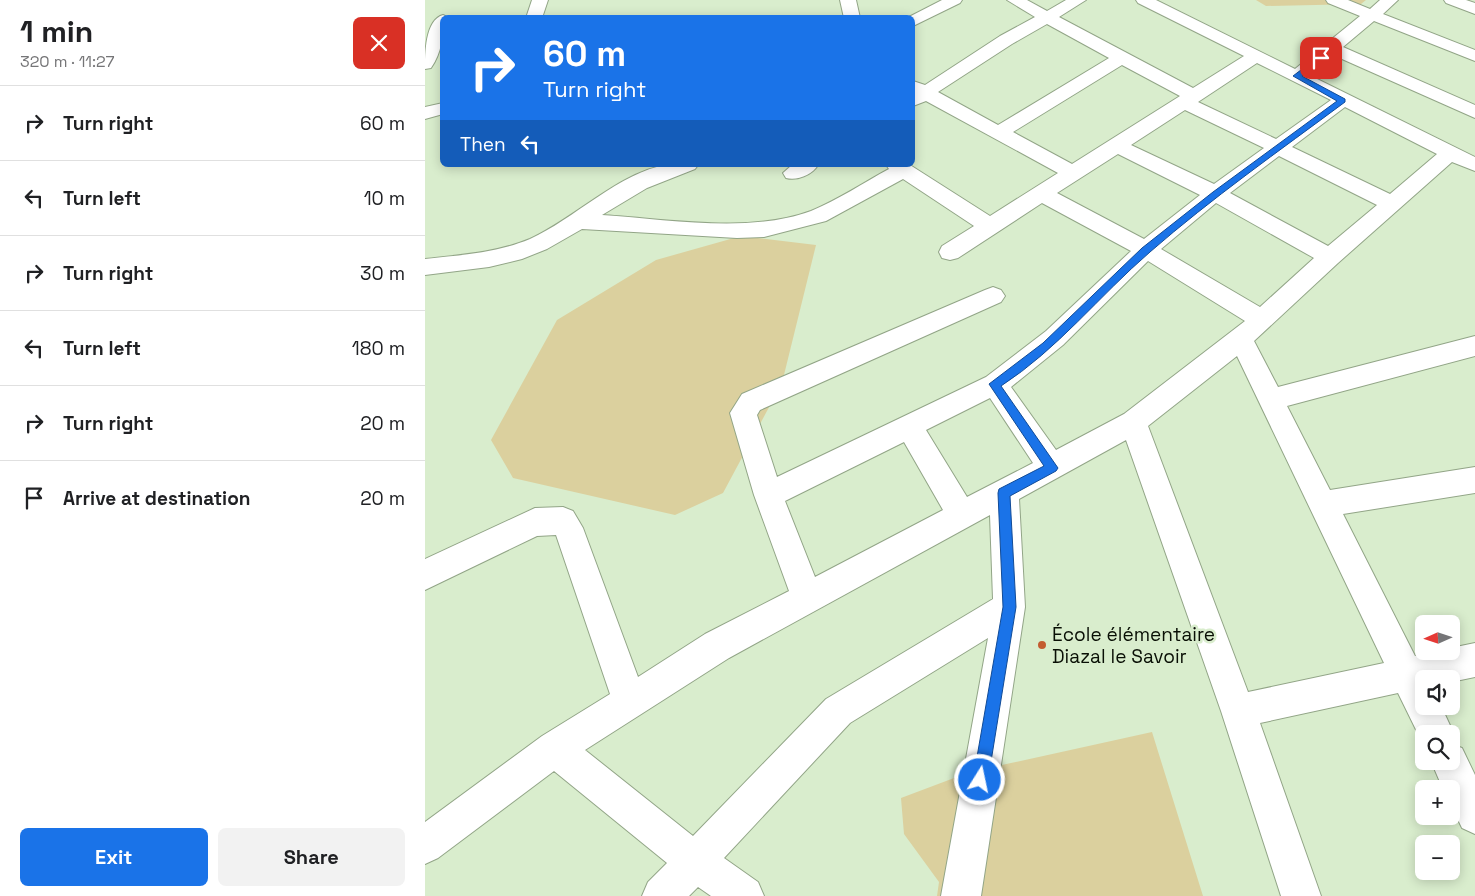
<!DOCTYPE html>
<meta charset="utf-8">
<style>
body{margin:0;font-family:"Space Grotesk",sans-serif;background:#f2f2f2;color:#202124;height:100vh;display:flex;flex-direction:column;font-size:19px;white-space:nowrap}
*{box-sizing:border-box;margin:0}
p{font-size:16px;color:#757577}
.icon{flex:none;width:28px;height:28px;fill:none;stroke:currentColor;stroke-width:2;stroke-linecap:round;stroke-linejoin:round}
.map{position:relative;flex:1;overflow:hidden}
.drawer{display:flex;flex-direction:column;background:#fff;width:425px}
.drawer>*{flex:none}
.guide{position:absolute;left:15px;top:15px;width:475px;height:152px;border-radius:8px;box-shadow:0 2px 12px #0003;background:#1a73e8;color:#fff;overflow:hidden}
.needle{width:32px;rotate:267deg}
.buttons{position:absolute;left:990px;top:615px;display:grid;gap:10px}
.buttons a{display:grid;place-items:center;width:45px;height:45px;border-radius:8px;background:#fff;box-shadow:0 2px 12px #0003;font-size:25px}
.pin{position:absolute;display:grid;place-items:center;width:42px;height:42px;color:#fff;margin:-21px;border-radius:10px;box-shadow:0 2px 8px #0006}
.me{position:absolute;width:55px;margin:-28px;rotate:10deg;stroke-linejoin:round;filter:drop-shadow(0 0 4px #0008)}
.turn{display:flex;align-items:center;gap:18px;height:105px;padding:0 20px;font-size:22px}
.turn .icon{width:65px;height:65px;stroke-width:2.5}
.turn b{display:block;font-size:35px;line-height:42px}
.then{display:flex;align-items:center;height:48px;padding:0 20px;background:#0003;gap:10px;font-size:19px}
.round{display:grid;place-items:center;flex:none;width:52px;height:52px;border-radius:8px;background:#f2f2f2}
.head{display:flex;align-items:center;justify-content:space-between;height:85px;padding:0 20px}
h1{font-size:30px;font-weight:600;line-height:38px}
.button{display:flex;gap:10px;margin-top:auto;padding:10px 20px}
.button a{flex:1;height:58px;border-radius:8px;background:#1a73e8;color:#fff;font-size:20px;font-weight:600;line-height:58px;text-align:center}
.button a+a{background:#f2f2f2;color:#202124}
ul{padding:0;list-style:none}
li{display:flex;align-items:center;gap:15px;height:75px;padding:0 20px;border-top:1px solid #e0e0e0}
li div{flex:1}
li b{display:block;font-size:19px}
li em{font-style:normal}
main{display:flex;flex:1;min-height:0}
.map>svg:first-child{display:block}
</style>
<main>
<section class="drawer">
<div class="head"><div><h1>1 min</h1><p>320 m · 11:27</p></div><a class="round" style="background:#d93025;color:#fff"><svg class="icon" aria-label="close" viewBox="0 0 24 24"><path d="M6 6l12 12M18 6L6 18"/></svg></a></div>
<ul>
<li><svg class="icon" aria-label="right" viewBox="0 0 24 24"><path d="M7 20v-9h11M14 6l5 5-5 5"/></svg><div><b>Turn right</b></div><em>60 m</em></li>
<li><svg class="icon" aria-label="left" viewBox="0 0 24 24"><path d="M17 20v-9H6M10 6l-5 5 5 5"/></svg><div><b>Turn left</b></div><em>10 m</em></li>
<li><svg class="icon" aria-label="right" viewBox="0 0 24 24"><path d="M7 20v-9h11M14 6l5 5-5 5"/></svg><div><b>Turn right</b></div><em>30 m</em></li>
<li><svg class="icon" aria-label="left" viewBox="0 0 24 24"><path d="M17 20v-9H6M10 6l-5 5 5 5"/></svg><div><b>Turn left</b></div><em>180 m</em></li>
<li><svg class="icon" aria-label="right" viewBox="0 0 24 24"><path d="M7 20v-9h11M14 6l5 5-5 5"/></svg><div><b>Turn right</b></div><em>20 m</em></li>
<li><svg class="icon" aria-label="arrive" viewBox="0 0 24 24"><path d="M6 21V4h12l-3 4 3 4H6"/></svg><div><b>Arrive at destination</b></div><em>20 m</em></li>
</ul>
<div class="button"><a>Exit</a><a>Share</a></div>
</section>
<div class="map">
<svg width="1050" height="896" viewBox="0 0 1050 896">
<rect width="100%" height="100%" fill="#d9edcd"/>
<path fill="#dbd09e" d="M831,0h110l-5,4 -95,2z
M316,236l75,9 -34,138 -59,110 -48,22 -162,-37 -22,-38 66,-120 99,-60z
M727,732l51,164h-266l2,-14 -35,-48 -3,-36 69,-26z"/>
<g fill="none" stroke-linecap="round" stroke-linejoin="round">
<g stroke="#92a587" stroke-width="2">
<path id="minor" d="M107,0h16l-6,18h-16z
M415,0h16l4,18h-16z
M517,0h20l-2,3 -47,23v-8h-6z
M582,0h20l20,11 19,-11h20l-27,17 134,71 51,-32 -106,-53 -2,-3h20l139,69 65,-53 -32,-13 -2,-3h22l22,9 10,-9h18l-15,14 92,36v11l-101,-40 -31,26 132,58v13l-142,-63 -24,20 166,82v14l-23,-9 -114,101 -84,78 24,46 197,-51v20l-188,50 43,84 145,-23v26l-132,21 72,142 23,-5h13v-3l24,-5v34l-24,5v-3h-27v27h17l13,28 -3,5v-5h-27v12l-26,-53 -138,30 61,173h-40l-60,-185 -95,-271 -107,59 6,108 -44,289h-40l47,-258 -138,85 -126,135 34,24 6,14h-53l-13,-9 -9,9h-47l6,-14 19,-19 -113,-92 -116,87 -13,6v-42l117,-86 68,-42 -54,-159 -19,1 -112,54v-31l110,-51 28,-1 10,4 10,17 55,149 67,-43 84,-43 -35,-96 -24,-82 12,-19 243,-104 8,-3 8,3 4,6 -4,6 -241,108 -3,5 20,62 209,-100 60,-46 85,-80 -89,-48 -84,55 -8,2 -8,-2 -3,-6 3,-6 32,-20 -71,-47 -77,42 -62,16 -27,1 -155,-9 -35,20 -25,10 -33,8 -64,8v-16c36,-4 71,-6 105,-20 43,-19 91,-68 137,-74 10,-1 21,0 31,0l-3,4 -48,19 -45,27c65,4 147,19 209,-4 27,-11 52,-28 78,-42l-3,-4h24l80,51 68,-43 -132,-72 -13,5v-25l12,4 75,-49 35,-19zM622,24l62,34 -111,67 -60,-33 74,-48zM832,63l74,37 -55,39 -78,-37zM697,65l58,31 -108,68 -59,-32zM920,107l92,47 -47,40 -98,-47zM760,110l79,38 -50,36 -83,-39zM693,154l82,41 -56,44 -87,-46zM854,156l98,49 -49,41 -98,-53zM791,203l98,55 -54,49 -99,-58zM723,261l97,60 -121,93 -68,36 -45,-63 52,-42zM812,356l147,307 -136,29 -100,-266zM565,398l43,65 -66,34 -41,-67zM479,442l39,68 -128,67 -30,-76zM565,515l3,84 -167,100 -133,137 -108,-86 144,-92z
M1019,0h22l9,3v11l-29,-11z
M18,15l6,3h-6c0,18 -1,34 -12,50l-6,1c0,-15 0,-49 18,-54z
M18,103v11l-18,5v-12z
M367,165h26c-6,10 -21,16 -32,13l-3,-5z
M1026,744l11,4 13,27v59l-13,-6 -11,-23v-16h-8l-12,-28h20z"/>
</g>
<use href="#minor" fill="#fff" fill-rule="evenodd"/>
</g>
<path fill="#1a73e8" stroke="#114b97" d="M893,57l6,1 -22,18 43,23v3c-66,49 -133,96 -195,150 -51,44 -92,97 -149,134l57,82 -2,3 -46,25 6,111 -28,173 -2,6 -6,2 -5,-2 -2,-6 30,-173 -5,-114 1,-4 45,-23 -55,-82 54,-41 99,-95 71,-56 124,-91 -44,-25z"/>
<circle fill="#c35c30" stroke="#d9edcd" stroke-width="2" cx="617" cy="645" r="5"/>
<g text-anchor="middle" stroke-width="5" stroke-linejoin="round" paint-order="stroke">
<g font-size="19" fill="#090f05" stroke="#d9edcd" text-anchor="start">
<text x="627" y="641">École élémentaire<tspan x="627" dy="22">Diazal le Savoir</tspan></text>
</g>
</g>
</svg>
<div class="buttons">
<a><svg class="needle" viewBox="-14 -14 28 28"><path d="M0-13l5 13h-10z" fill="#e53935"/><path d="M0 13l5-13h-10z" fill="#757577"/></svg></a>
<a><svg class="icon" aria-label="sound" viewBox="0 0 24 24"><path d="M4 9h4l5-4v14l-5-4H4zM17 9q2 3 0 6"/></svg></a>
<a><svg class="icon" aria-label="search" viewBox="0 0 24 24"><circle cx="10" cy="10" r="6"/><path d="M15 15l6 6"/></svg></a>
<a>+</a>
<a>−</a>
</div>
<div class="pin" style="left:896px;top:58px;background:#d93025"><svg class="icon" aria-label="arrive" viewBox="0 0 24 24"><path d="M6 21V4h12l-3 4 3 4H6"/></svg></div>
<svg class="me" style="left:555px;top:780px" viewBox="-20 -20 40 40"><circle r="17" fill="#1a73e8" stroke="#fff" stroke-width="3"/><path d="M0-11L8 9 0 5-8 9z" fill="#fff"/></svg>
<div class="guide">
<div class="turn"><svg class="icon" aria-label="right" viewBox="0 0 24 24"><path d="M7 20v-9h11M14 6l5 5-5 5"/></svg><div><b>60 m</b>Turn right</div></div>
<div class="then">Then<svg class="icon" aria-label="left" viewBox="0 0 24 24"><path d="M17 20v-9H6M10 6l-5 5 5 5"/></svg></div>
</div>
</div>
</main>
